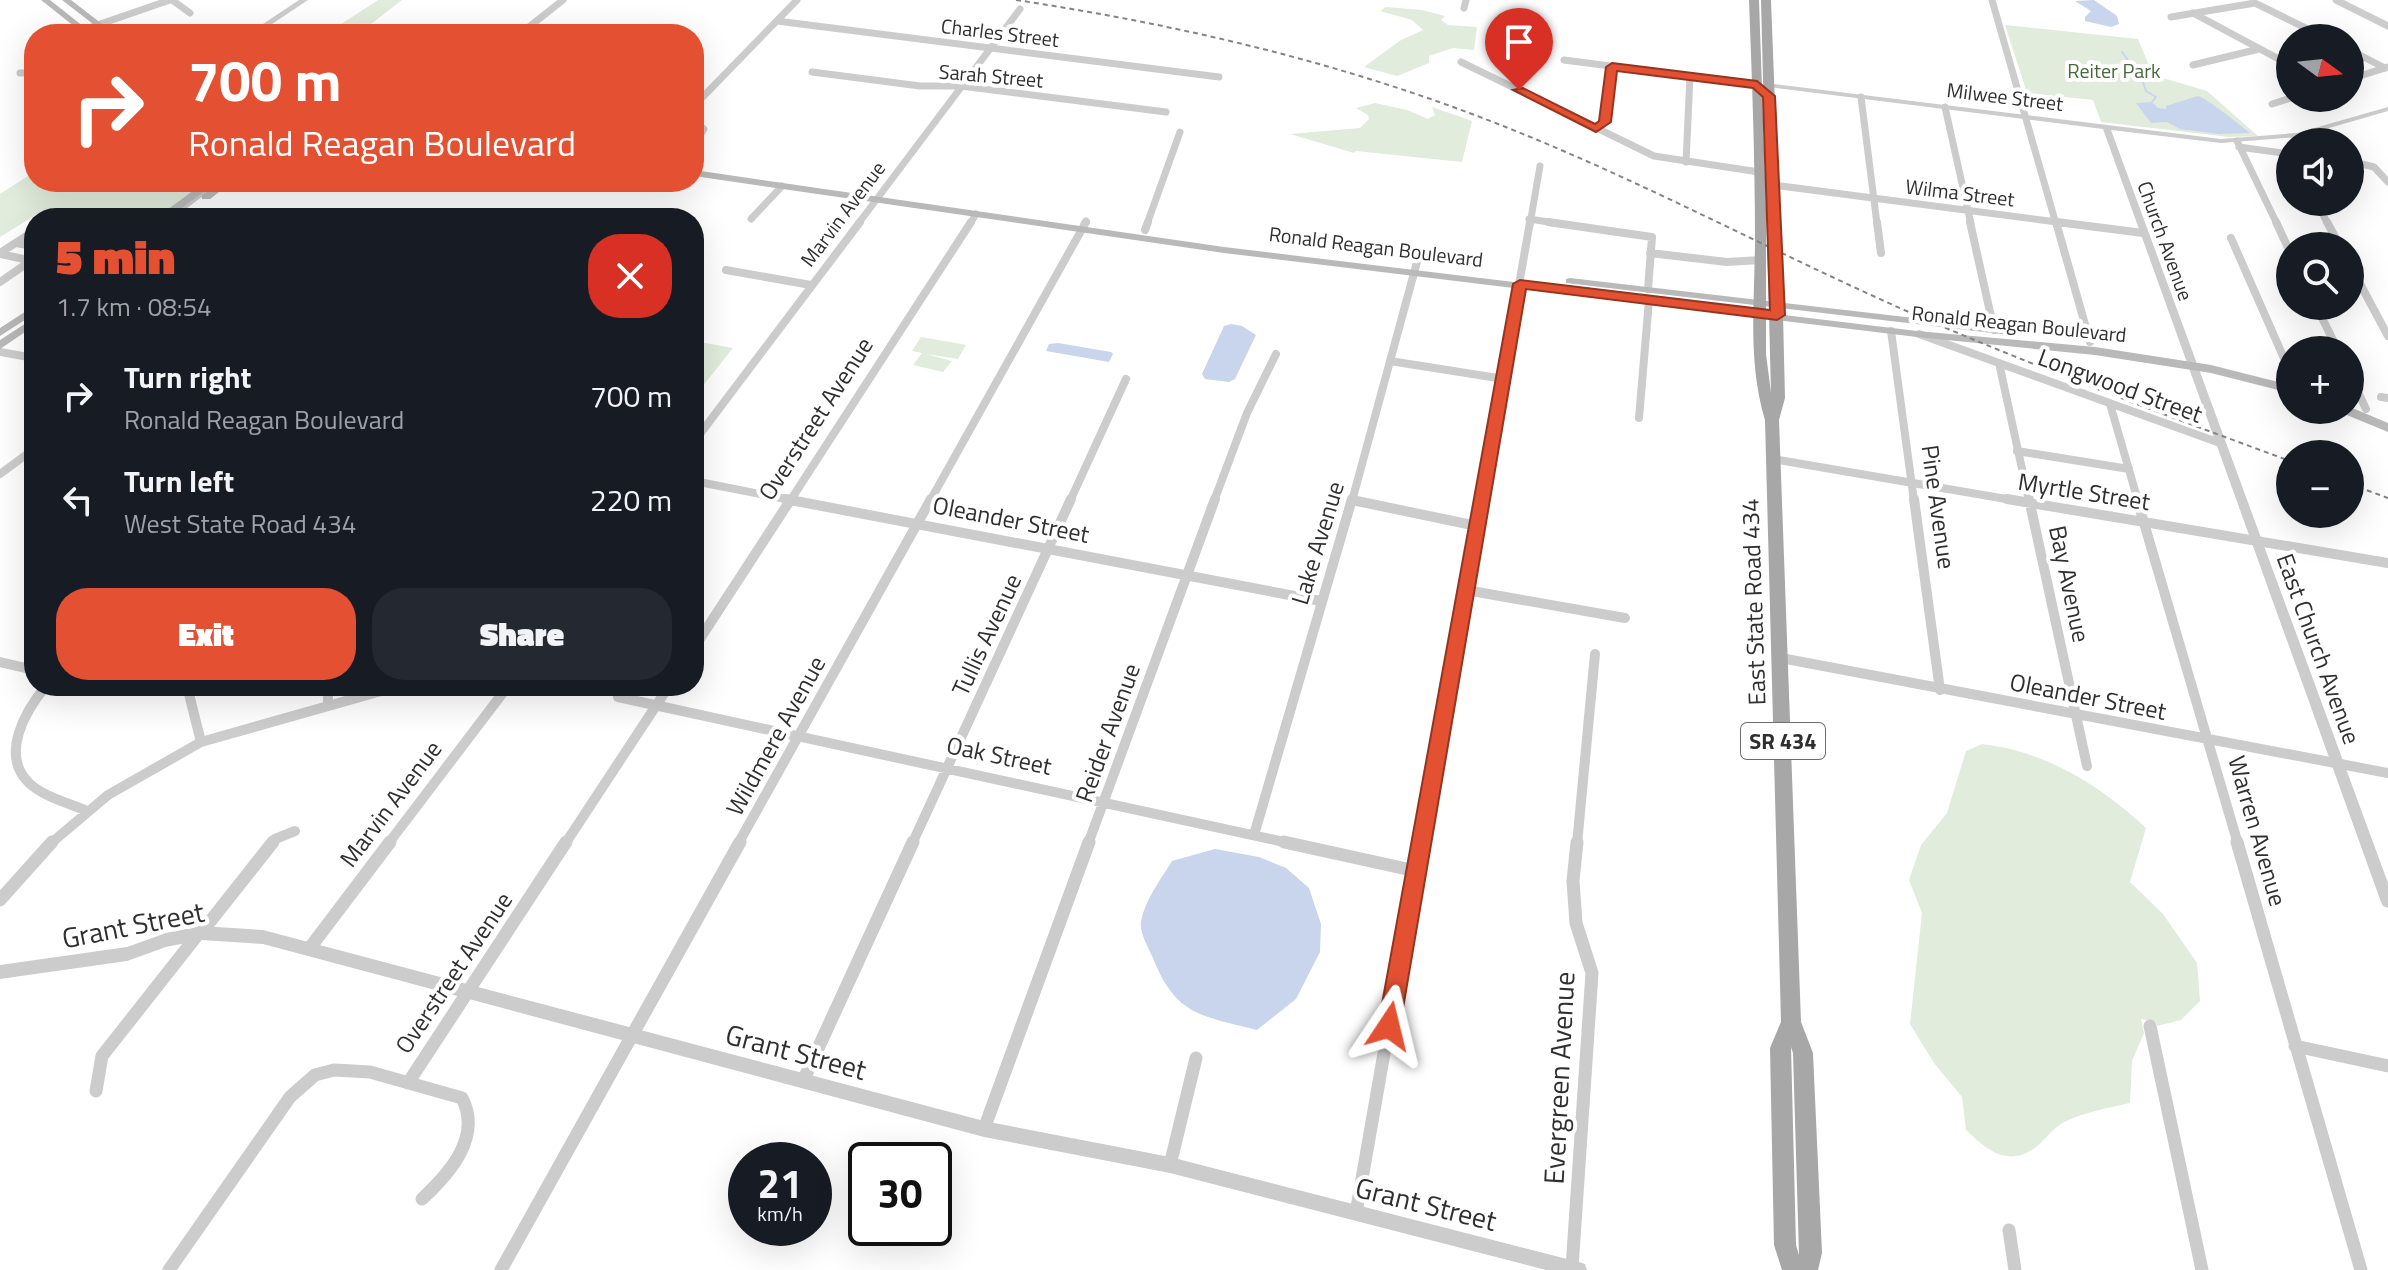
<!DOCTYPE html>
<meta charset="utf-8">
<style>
body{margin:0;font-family:"Titillium Web",sans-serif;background:#242831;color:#f1f3f6;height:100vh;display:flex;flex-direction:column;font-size:30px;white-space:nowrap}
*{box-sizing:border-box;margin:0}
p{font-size:26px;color:#9ea1a6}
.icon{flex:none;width:44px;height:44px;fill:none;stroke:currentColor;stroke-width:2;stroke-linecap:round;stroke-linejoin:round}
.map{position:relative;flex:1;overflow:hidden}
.panel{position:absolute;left:24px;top:208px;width:680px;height:488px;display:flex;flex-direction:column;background:#171b24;border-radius:32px;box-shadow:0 8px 32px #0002}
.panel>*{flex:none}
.top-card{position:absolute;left:24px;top:24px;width:680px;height:168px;border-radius:32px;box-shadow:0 8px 32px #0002;background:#e45132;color:#fff;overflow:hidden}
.needle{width:52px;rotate:105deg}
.controls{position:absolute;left:2276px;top:24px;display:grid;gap:16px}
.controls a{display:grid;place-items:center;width:88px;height:88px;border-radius:50%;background:#171b24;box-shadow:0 8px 32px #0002;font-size:40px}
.speed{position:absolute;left:728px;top:1142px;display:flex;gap:16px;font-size:40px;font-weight:700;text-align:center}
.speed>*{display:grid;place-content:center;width:104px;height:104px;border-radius:50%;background:#171b24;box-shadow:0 8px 32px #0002;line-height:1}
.speed small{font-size:20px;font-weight:400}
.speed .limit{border:4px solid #111;border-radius:12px;background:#fff;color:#111}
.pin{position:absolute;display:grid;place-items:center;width:68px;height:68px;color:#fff;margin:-82px -34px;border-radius:50% 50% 50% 0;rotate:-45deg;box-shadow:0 0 8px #0007}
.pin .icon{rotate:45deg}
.me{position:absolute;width:88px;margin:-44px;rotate:10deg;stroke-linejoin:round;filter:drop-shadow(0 0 6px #0008)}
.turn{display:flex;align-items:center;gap:28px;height:168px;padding:0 32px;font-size:36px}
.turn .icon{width:104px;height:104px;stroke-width:2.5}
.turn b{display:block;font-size:56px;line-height:68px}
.round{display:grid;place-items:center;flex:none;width:84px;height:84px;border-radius:32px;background:#242831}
.headline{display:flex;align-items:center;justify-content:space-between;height:136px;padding:0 32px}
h1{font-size:48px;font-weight:800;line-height:60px;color:#e45132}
.primary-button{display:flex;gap:16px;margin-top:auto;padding:16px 32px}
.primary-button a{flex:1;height:92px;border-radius:32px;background:#e45132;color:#fff;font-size:32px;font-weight:800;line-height:92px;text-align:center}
.primary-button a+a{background:#242831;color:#f1f3f6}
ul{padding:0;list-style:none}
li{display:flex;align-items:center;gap:24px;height:104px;padding:0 32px}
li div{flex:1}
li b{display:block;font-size:30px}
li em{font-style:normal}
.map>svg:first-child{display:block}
</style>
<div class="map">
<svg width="2388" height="1270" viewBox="0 0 2388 1270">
<rect width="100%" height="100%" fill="#fff"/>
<path fill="#e1ecdc" d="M378,0h24l-44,34h-32z
M1386,7l36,3 23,6 -4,4 7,5 29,2 -3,23 -21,-2 -24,8v7l-32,13 -33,-9 37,-27 22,-10 -11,-10 -32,-9z
M2005,25l133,14 15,36 54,16 51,45 -29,1 -128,-15 -8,-22 -66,-7z
M1375,103l32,7 21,9 7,-4 -3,-8 40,14 -10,41 -106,-11 -2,2 -64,-19 70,-6 9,-9 -1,-4 -12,-7z
M34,172v10h174l-50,36h-57l-35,-7h-24l-42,26v-43z
M921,337l40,7 5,1 -8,14 -32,-5 26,7 -9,11 -30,-7 9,-12 -10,-2z
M694,341l39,7 -39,49z
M1982,744c63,7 118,41 164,84l-16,54 33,32 34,49 3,38 -19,19 -24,6 -1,-4 -15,-3 3,14 -12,28 -2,42c-22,5 -45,9 -66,19 -11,6 -18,17 -28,25 -28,21 -49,3 -70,-17l-4,-33 -28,-34 -24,-39 12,-111 -13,-33 12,-35 26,-32 19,-62z"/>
<path fill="#c9d5ec" d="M2094,0l23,16 2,8 -8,3 -26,-6v-4l6,-6 -16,-10z
M2198,96c10,3 42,29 52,37l-31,1 -39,-5 -13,-7 -16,1 -15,-20 16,-1 6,6 8,1v-3z
M1231,324l11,2 14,9 -21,44 -6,3 -24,-3 -3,-5 22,-48z
M1058,343l53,9 2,2 -4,8 -63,-11 3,-7z
M1215,849l44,8 27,11 23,20 12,36 -1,28 -24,47 -39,31c-58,-15 -81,-14 -105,-74 -4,-9 -13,-24 -11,-35 4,-21 20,-42 31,-60z"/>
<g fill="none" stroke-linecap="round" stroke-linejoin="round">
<path stroke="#c9d5ec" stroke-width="2" d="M2122,52l20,27 4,12 10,6 -4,5"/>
<path stroke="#ccc" stroke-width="7" d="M172,0l18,13
M1992,0l64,224
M2336,0l52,26
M1464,8l2,-8
M2193,13l97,52
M2171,17l84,-14 71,35
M777,21l442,56
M83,30l87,-30
M520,34l43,-34
M2350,50l35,18
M1564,60l193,25
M1461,62l193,94 105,16
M2193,65l66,-16
M812,72l108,14h41l205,26
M20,73h8l6,5
M2350,79l38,-12
M1861,97l16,127
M2272,104l19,-6
M694,106l103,-106
M1945,107l26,117
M694,120l10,9 -10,17
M1596,129l9,-7 7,-55
M2237,141l40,83
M2239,147l51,7
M2350,161l24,6 14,15
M1686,162l4,-86
M1773,185l299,39
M2316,202l12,22
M168,218l48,-36
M751,219l31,-33
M1529,219l33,5
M858,224l162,-215
M970,224l6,-10
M1084,224l2,-3
M1147,224l33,-92
M1530,224l10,-58"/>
<path stroke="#ccc" stroke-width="8" d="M1548,222l104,15 -4,52
M1877,222l4,31
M1970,222l24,108
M2056,222l34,120
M2057,222l86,11
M2276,222l14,30
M2327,222l13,24
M1145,230l3,-8
M2231,238l59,134
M16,243l18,3
M0,253l34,-22
M1650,253l77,9 33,-2
M0,254l33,7
M2350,265l38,71
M726,270l85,15
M0,282l32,-22
M2316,306l22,44
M1891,331l23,170
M1919,334l301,109
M0,352l34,6
M1390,361l114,18
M1999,363l30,138
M2350,375l16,34
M2381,397l7,1
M2110,404l28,97
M1639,418l10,-118
M694,442l166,-220
M2017,451l112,18
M1773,459l245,42
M0,474l34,-25
M694,481l102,20
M790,501l181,-279
M930,501l156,-279
M1070,501l56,-122
M1214,501l33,-88 29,-59
M1352,501l65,-239
M1481,501l49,-279"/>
<path stroke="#ccc" stroke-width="10" d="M785,499l536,102
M1914,499l26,191
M2007,499l381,64
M2029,499l58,267
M2137,499l101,345
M1352,500l125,26
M1466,590l159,28
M694,648l97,-149
M1781,658l607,115
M0,662l34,8
M46,686c-21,25 -46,69 -17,97 15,14 40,20 58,28
M187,686l14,56
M328,686v20
M618,697l675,147
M1254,835l98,-336
M50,844l58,-49 93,-53 198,-56
M271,844l4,-5 20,-8
M388,844l120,-158
M565,844l104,-158
M738,844l193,-345
M912,844l159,-345
M1088,844l127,-345
M1421,844l61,-345
M1577,844l18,-190"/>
<path stroke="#ccc" stroke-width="13" d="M1284,842l132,29
M2237,842l124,428
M0,900l52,-58
M201,933l72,-91
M309,949l81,-107
M2150,1026l52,244
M2295,1046l93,20
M803,1081l110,-239
M408,1083l158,-241
M96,1091l6,-35 97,-123
M984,1129l105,-287
M1170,1165l26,-107
M1356,1213l65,-371
M2009,1230l6,40
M1572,1268l20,-295 -16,-50 -3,-42 4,-39
M169,1270l121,-173 25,-22 19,-5 36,2 92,26c20,39 -12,75 -40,101
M501,1270l239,-428"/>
<path fill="#ccc" fill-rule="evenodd" d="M299,0h9l-51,34h-9z
M1766,83l455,56 76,-6 91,-26v4l-90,26 -77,6 -110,-13 277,753v25l-5,-2 -2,-4 -278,-773 -334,-42 -4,-2z
M201,926l62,4 721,191 186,36 409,105 6,2 2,6h-41l-376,-97 -186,-36 -721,-193 -62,-4 -35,7 -39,14 -127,18v-14l127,-18 39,-14z"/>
<path fill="#b9b9b9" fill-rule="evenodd" d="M41,0h9l43,34h-9z
M62,0h9l44,34h-9z
M694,170l530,77 693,84 178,16 116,18 79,20v8l-79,-20 -116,-18 -178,-18 -693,-84 -530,-77z
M205,182h12l-49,36h-12z
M221,182h11l-22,17h-8v-4z
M1570,278l448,52 6,3 -6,3 -452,-53v-4z
M34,306v8l-34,22v-8z
M34,318v8l-34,23v-9z
M2350,407l38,16v9l-46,-19 -2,-3h10z"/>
<path fill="#a7a7a7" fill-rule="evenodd" d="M1749,0h10l7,208v146l5,39 -10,-393h10l12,315 2,83 -6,22 22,602 12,31 9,200 -4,17h-36l-8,-25 -4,-197 11,-26 -16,-602c-18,-60 -10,-120 -10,-182 0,-79 -3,-159 -6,-238zM1791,1047l2,6 6,202 -3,-10z"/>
<path stroke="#848484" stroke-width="2" stroke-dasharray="5 4" stroke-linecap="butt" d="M1016,0c165,25 327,63 482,124 138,54 269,125 404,185 127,56 258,104 388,152
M2350,484l38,14"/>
</g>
<path fill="#e45132" stroke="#943520" stroke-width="2" d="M1612,63l145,18 18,15 10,219 -8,5 -251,-31 -126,737 -3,8 -8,3 -8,-3 -3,-8 135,-742 7,-4 250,30 -7,-213 -10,-9 -136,-17 -6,51 -15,10 -83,-42 10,-2 72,36 4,-3 7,-54z"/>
<g text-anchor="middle" stroke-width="8" stroke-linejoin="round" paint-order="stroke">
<g font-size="20" fill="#2f2f2f" stroke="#fff">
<text transform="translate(1000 33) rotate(7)" y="7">Charles Street</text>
<text transform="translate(991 76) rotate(5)" y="7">Sarah Street</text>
<text transform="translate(2005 97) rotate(7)" y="7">Milwee Street</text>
<text transform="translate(1960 193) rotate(7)" y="7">Wilma Street</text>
<text transform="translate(843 214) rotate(-53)" y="7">Marvin Avenue</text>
<text transform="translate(2165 241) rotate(70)" y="7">Church Avenue</text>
<text transform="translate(1376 247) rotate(7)" y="7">Ronald Reagan Boulevard</text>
<text transform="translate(2019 324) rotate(6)" y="7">Ronald Reagan Boulevard</text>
</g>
<g font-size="20" fill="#466a3c" stroke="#fff">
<text x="2114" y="78">Reiter Park</text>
</g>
<rect fill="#fff" stroke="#6d6d6d" stroke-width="2" x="1741" y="723" width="84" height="36" rx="6"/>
<g font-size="22" font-weight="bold" fill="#2f2f2f">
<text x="1783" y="749">SR 434</text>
</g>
<g font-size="24" fill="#2f2f2f" stroke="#fff">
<text transform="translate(2120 386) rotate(20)" y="8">Longwood Street</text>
<text transform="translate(816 419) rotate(-57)" y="8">Overstreet Avenue</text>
<text transform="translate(2084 492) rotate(9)" y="8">Myrtle Street</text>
<text transform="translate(1938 507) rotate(82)" y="8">Pine Avenue</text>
<text transform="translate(1011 520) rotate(11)" y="8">Oleander Street</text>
<text transform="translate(1318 543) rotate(-73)" y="8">Lake Avenue</text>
<text transform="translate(2069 584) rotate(78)" y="8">Bay Avenue</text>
<text transform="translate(1754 602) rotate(-92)" y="8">East State Road 434</text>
<text transform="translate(987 635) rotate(-65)" y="8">Tullis Avenue</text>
<text transform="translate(2318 649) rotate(70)" y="8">East Church Avenue</text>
<text transform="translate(2088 697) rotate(11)" y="8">Oleander Street</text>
<text transform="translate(1108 733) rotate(-70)" y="8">Reider Avenue</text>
<text transform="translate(776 736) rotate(-61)" y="8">Wildmere Avenue</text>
<text transform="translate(999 756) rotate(12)" y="8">Oak Street</text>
<text transform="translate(391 804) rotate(-53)" y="8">Marvin Avenue</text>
<text transform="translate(2257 831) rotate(74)" y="8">Warren Avenue</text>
<text transform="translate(454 973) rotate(-56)" y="8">Overstreet Avenue</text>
</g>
<g font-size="28" fill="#2f2f2f" stroke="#fff">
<text transform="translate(133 925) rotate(-11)" y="10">Grant Street</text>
<text transform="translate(796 1052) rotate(15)" y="10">Grant Street</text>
<text transform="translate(1559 1078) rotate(-87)" y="10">Evergreen Avenue</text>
<text transform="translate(1426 1204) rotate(14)" y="10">Grant Street</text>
</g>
</g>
</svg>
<div class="controls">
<a><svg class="needle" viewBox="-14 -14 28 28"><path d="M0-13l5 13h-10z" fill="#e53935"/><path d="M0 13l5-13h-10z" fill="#9ea1a6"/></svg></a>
<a><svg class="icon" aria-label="sound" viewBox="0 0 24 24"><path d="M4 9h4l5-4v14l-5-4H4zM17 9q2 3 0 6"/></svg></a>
<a><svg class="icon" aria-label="search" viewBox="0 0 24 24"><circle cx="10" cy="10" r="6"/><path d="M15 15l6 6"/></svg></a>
<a>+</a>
<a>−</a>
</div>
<div class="speed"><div>21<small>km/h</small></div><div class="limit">30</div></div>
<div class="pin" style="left:1519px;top:90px;background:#d93025"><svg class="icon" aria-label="arrive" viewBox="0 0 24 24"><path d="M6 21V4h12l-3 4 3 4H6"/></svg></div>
<svg class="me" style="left:1389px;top:1026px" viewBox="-20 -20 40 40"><path d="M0-17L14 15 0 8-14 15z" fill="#e45132" stroke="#fff" stroke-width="4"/></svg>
<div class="top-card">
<div class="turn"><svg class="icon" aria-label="right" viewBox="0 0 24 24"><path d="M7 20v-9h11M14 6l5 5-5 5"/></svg><div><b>700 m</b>Ronald Reagan Boulevard</div></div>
</div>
<section class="panel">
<div class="headline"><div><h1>5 min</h1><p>1.7 km · 08:54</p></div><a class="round" style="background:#d93025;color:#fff"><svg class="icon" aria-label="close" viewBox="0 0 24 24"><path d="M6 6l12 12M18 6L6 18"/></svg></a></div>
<ul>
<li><svg class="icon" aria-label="right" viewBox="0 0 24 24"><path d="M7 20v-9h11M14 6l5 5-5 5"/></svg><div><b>Turn right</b><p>Ronald Reagan Boulevard</p></div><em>700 m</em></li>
<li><svg class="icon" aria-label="left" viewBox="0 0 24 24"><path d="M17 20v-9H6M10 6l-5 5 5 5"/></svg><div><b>Turn left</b><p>West State Road 434</p></div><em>220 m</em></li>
</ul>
<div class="primary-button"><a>Exit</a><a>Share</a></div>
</section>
</div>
